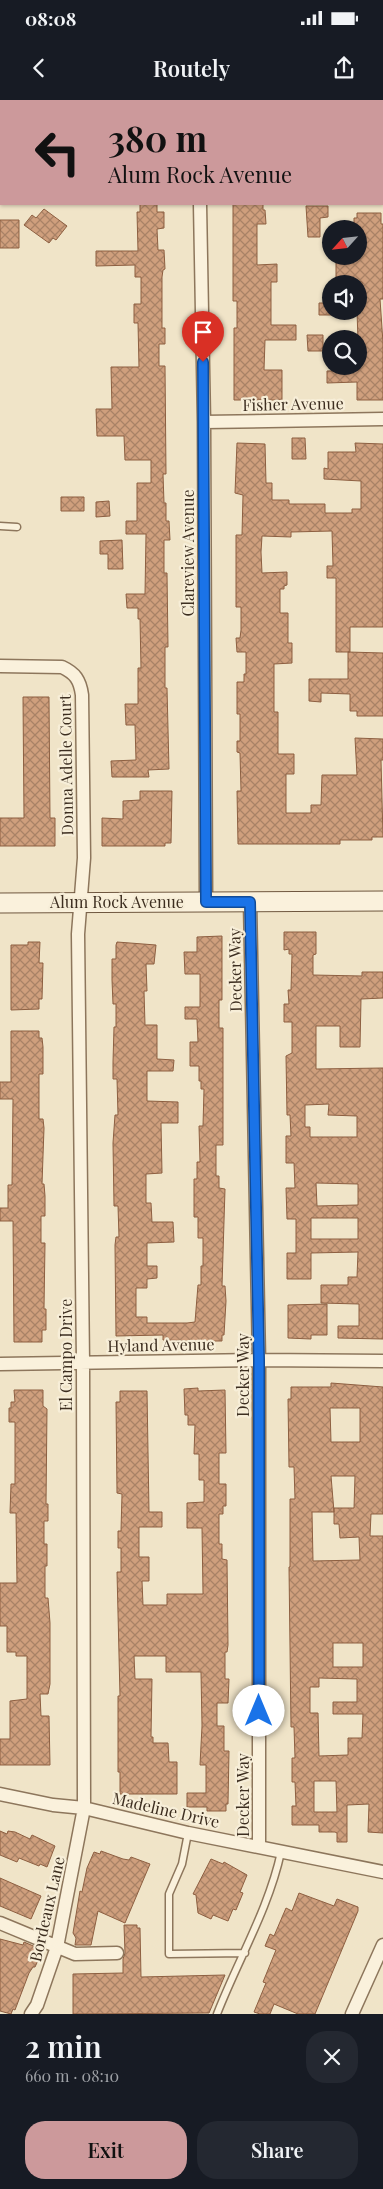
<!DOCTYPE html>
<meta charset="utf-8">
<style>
body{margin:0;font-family:"Playfair Display",serif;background:#242831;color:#f1f3f6;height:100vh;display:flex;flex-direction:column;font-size:19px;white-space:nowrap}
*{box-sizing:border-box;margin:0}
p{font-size:16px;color:#9ea1a6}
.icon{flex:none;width:28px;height:28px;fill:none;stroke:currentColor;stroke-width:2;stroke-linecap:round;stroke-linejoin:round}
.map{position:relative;height:1914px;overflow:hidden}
.drawer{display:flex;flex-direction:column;background:#171b24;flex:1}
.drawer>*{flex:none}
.hud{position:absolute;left:0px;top:0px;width:384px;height:105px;box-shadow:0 1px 4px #0004;background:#cc999b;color:#111;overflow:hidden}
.needle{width:32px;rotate:243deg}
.fabs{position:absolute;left:322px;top:120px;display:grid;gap:10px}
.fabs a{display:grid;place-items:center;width:45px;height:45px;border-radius:50%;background:#171b24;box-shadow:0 1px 4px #0004;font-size:25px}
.pin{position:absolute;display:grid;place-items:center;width:42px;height:42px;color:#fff;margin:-51px -21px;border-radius:50% 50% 50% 0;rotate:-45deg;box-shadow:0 0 5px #0007}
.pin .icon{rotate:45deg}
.me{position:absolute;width:55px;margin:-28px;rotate:0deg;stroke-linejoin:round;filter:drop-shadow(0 0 4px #0008)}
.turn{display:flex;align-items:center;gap:18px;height:105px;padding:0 25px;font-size:22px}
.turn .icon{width:65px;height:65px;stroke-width:2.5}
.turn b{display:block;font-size:35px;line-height:42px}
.round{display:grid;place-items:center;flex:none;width:52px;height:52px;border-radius:20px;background:#242831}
.headline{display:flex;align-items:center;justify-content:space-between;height:85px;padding:0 25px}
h1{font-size:30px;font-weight:600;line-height:38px}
.primary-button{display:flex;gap:10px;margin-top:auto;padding:10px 25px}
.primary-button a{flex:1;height:58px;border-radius:20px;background:#cc999b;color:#111;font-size:20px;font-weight:600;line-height:58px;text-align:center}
.primary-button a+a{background:#242831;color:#f1f3f6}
.status{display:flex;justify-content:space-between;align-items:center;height:35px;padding:0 25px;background:#171b24;direction:ltr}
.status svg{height:14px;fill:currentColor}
header{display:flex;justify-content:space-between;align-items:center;height:65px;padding:0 25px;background:#171b24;font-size:22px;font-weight:600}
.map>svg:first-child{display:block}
</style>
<div class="status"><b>08:08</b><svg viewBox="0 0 49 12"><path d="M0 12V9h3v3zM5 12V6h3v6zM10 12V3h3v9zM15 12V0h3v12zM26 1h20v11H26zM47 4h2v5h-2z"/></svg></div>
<header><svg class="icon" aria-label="back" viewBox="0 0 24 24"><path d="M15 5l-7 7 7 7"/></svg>Routely<svg class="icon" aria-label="share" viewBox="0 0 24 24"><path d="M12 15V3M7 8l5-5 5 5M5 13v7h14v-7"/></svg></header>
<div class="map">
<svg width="383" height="1914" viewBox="0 0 383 1914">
<defs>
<pattern id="building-cross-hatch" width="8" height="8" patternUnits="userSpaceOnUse" patternTransform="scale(1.25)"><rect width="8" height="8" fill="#cf9f7d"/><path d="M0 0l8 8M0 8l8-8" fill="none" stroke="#a98266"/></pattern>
</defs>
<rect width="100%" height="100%" fill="#f0e4c8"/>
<path fill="url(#building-cross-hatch)" stroke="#8d5f41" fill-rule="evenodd" d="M140,104h17v8h7v16l-7,1 1,21h6l1,19 -2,1 -1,7v51h3v16h-6v22h6l1,108h-3l1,29h2v18h3l1,19h-6v33h3l1,74h-3v41h2l2,81 -21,1 1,7h-37l-1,-16 25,-1 -1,-35h-9l-1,-21h13v-36h3l-1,-49h-2v-11h-11l-1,-14h19l1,-60h-20v-13h11v-38h14v-23h-26l-1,-24h-27l-1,-27h16l-1,-42h28l-1,-44h-4v-19h7v-27h-6v-12l-39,1v-15h42l-1,-39h3z
M233,104h30v6h2l1,14h-9v41l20,-1v18h-6v43h25v15h-31l-1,30h18v30h-48v-72h3v-27h-4z
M306,106h22v11l-8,1v19h-12z
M44,109l23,17 -11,14 -3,-2 -4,5 -25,-18 8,-10 4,3z
M357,113h24v11h2v75h-3l3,44v57h-26v-18l-30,1v-12l32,-1 -2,-59h3l2,-4v-25h-26v-26h23v-27h-5v-11h3z
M0,120h19v28h-19z
M319,203h12v12h-12z
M307,235h16v16h-15z
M292,338h13l1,21h-14z
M237,343l28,1 1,39h6v17h17v4h36v9h27v-4h9v-28l-37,-2v-11l4,1v-17h28l-1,-9 28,1v183h-33v25h-14v-74h-9v-12h6l-1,-35 -41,1v5l-29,-1 -1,16 1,21 25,-1v13l-3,1v3h-4v24h8v30h4v20l-18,1v48h4v42h16v20h-8v39h25v-8h10l1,-30h35l-2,-37 28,1v21h-2l2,77h-11v3h-32v4h-102l-1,-53h4l-1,-38 -3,-1v-11h3v-27h-3v-32h7v-8h2v-22h-9l-1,-14h4l1,-8v-23h-5v-72h6l1,-40 -8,-2z
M61,397h23v14h-23z
M109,401l1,15 -14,1v-15z
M122,440l1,29h-15v-15h-8v-13z
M348,552l35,1v63h-26v-5h-7v-17l-29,-1v9l-12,-1v-22h39z
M23,597h26l1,121h5v28h-55v-28h24z
M140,691h32l-1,52h-6v3h-63v-28l21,1v-18l17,-1z
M284,832h32v22l-3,1v20l49,1v-4h21v26l-22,1 -1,48h-20v-21h-24v43l67,-1v271l-45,-1v-12h21v-22l-38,-1v-18h27v-8h9l1,-25 -47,1v26h-24v-26h9v-34h-9l-1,-31h9l-1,-25h-8v-27h5l-1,-21h-3l-1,-59 6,-3v-31h-8v-18h5l-1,-14h3l1,-36h-3v-5l-5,1zM329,1004l-1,11 29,1v21h-47v-10h-5v-22zM316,1083l42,1v21l-41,1zM311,1118h47v21h-47z
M222,836v64h-3v28h4v117h-7v31h3v12l6,1 -3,97h3l1,15 -2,34h-2v6h-18l-41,-1v-5l-47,1 -1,-91 1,-8h3l-1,-31h-4l-1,-63 2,-28h3l-1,-36h-4v-17l1,-35h2v-23h-3l-1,-24v-21h4v-14l1,-3 39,3 -2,19h-8l1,27h-3l1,34h12v34l17,1 -1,11h-26v30l31,1v21h-17l1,50 -16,1v29h5l1,19h21l1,20 -27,1v23h10v12l-10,1v9h-11v29h11v6h40l8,-1 3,-37h3v-19h2v-28h-5v-21h-4v-38h3v-17h3l-1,-36h4l1,-37h-3v-8h-2v-15h-9v-24h8l-1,-23h-12v-12h15v-33h-15l-1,-22h13v-15z
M28,842h12l-1,21h4l-1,36h-3v10l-28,1v-65h17z
M11,931h28v7h3l1,9v27h-4v45h4l1,9 -2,56h2l1,12v20h-4v27h4l-1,66h2v21h-4v12h-28l-1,-121h-13v-13h8v-23h4l1,-86h-13v-17h11z
M327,1204v31h-16v4l-23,-1v-33z
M331,1283l52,4v127h-12l-1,22h13v297l-15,-1 1,-28 -22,1v37h-10v-9l-2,-1h-16v-7h-27v-19h4l-1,-24h-3v-24h3l-1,-31h-3l-2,-160h1v-68h5l-1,-32h-5l-1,-68h3v-12h40zM330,1308h30v34h-29zM331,1376h24l-1,32h-20v16h5l1,14 19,-1 1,23 -47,1 -1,-49h22zM333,1543h30v24h-30zM319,1578l38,1v23h-24v12h30l-1,24h-14v17l-29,1 -1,-43h-8v-26h9zM314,1681h22l1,31h-23z
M198,1288v3l27,-1 1,63h-7v31h7v22h-3v8h-4v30h3v15l5,1 1,85 -1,7h-2v27h4l-1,24h-11v23h7v25h5l-1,53h-2v7h-19v-4h-20v-14h19v-28h-6l2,-39 -1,-54h-35v-16h-32l1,23h17l-1,58h2v6h15l1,19h8v32h-57v-22h-2v-76h2l-3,-124h4v-24h-3v-17h3l1,-37 -5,-1 -1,-91h4v-11h27l2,121h13v15h-23v30h10v24h-7l1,24h24v-11h36l-1,-66h-15v-25l17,-1v-22h-5v-26h-5l1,-29h-7v-10h-3l-1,-26z
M14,1290h29v16l4,3 -1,95h2v17h-4v23h3v22h-2v32h3l2,25v61l-2,10h-8l1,22h8l1,49h-50v-26h10v-38l17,-2v-43h-11v-4h-9v-26h-7v-43h17l-1,-70h-6l1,-29h4v-62h-6v-14h2v-6h4z
M0,1731l7,3 1,-3 7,1 15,7 2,-4 23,11 -8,21 -7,-3 -1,2 -20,-8 -2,4 -17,-7z
M101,1751l22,8 6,1 2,-3 19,7 -25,59 -27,-12 -7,34h-16l1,-7 -3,-5 7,-42 2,1 5,-24 7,-16 6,2z
M211,1759l12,5 1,-2 23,13 -7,17 3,1 -7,17 -3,-1 -5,12 -15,-6 -2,4 -13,-6 -2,-18 -3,-1z
M0,1778l41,18 -10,23 -31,-13z
M299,1793l35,13 3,-7 21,8v4l-43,103h-17l-24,-10 -4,10h-10l-6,-2 12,-29 -3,-1 13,-32 -11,-4 5,-12 4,2 12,-28 6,3z
M124,1825h13v3h3l1,49 84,-2 -16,38 -136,1v-40l50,-1v-14l2,-6z
M0,1839l23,6 1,-3 14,6 -2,4 5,2 -6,13h-2l-4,6 -14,37 -2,-1 -2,5 -11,-3z"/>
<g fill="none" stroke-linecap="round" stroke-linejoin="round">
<g stroke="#8d765c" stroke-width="9">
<path id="service" d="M0,426l17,1
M188,1733l-6,31 -13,30v60l76,-1
M217,1914c21,-54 52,-106 64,-162"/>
</g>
<g stroke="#8d765c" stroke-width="15">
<path id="minor" d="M198,0v1
M0,84h1
M200,104l4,218 2,480
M204,322l179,-3
M0,566l62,1c13,6 18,13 20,28l2,163 -6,76 5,428 1,446 -27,139 -20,58 -6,9
M250,802l9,458v487
M0,1264l259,-4 124,1
M0,1694l53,11 31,3 104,25 195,39
M0,1823l75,31 42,-1
M352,1914l31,-69"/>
</g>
<g stroke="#6f573f" stroke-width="21">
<path id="secondary" d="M0,803l383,-2"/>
</g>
<use href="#service" stroke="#faf1dc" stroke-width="6"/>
<use href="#minor" stroke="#faf1dc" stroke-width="12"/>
<use href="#secondary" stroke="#faf1dc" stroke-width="19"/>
</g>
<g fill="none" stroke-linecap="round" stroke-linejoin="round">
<g stroke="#114b97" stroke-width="12">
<path id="route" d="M203,262l3,540h44l9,458v351"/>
</g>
<use href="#route" stroke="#1a73e8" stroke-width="9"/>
</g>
<g text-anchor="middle" stroke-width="4.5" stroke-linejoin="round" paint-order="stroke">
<g font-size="16" fill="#3d2e20" stroke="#f7eed8">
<text transform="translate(293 304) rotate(-1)" y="6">Fisher Avenue</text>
<text transform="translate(188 453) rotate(-90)" y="6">Clareview Avenue</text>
<text transform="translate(66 665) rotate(-91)" y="6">Donna Adelle Court</text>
<text x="117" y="808">Alum Rock Avenue</text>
<text transform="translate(235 870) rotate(-91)" y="6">Decker Way</text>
<text transform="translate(161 1245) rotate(-1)" y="6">Hyland Avenue</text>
<text transform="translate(66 1255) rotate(-90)" y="6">El Campo Drive</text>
<text transform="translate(243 1275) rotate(-90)" y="6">Decker Way</text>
<text transform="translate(243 1695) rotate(-90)" y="6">Decker Way</text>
<text transform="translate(166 1710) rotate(13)" y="6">Madeline Drive</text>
<text transform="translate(47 1809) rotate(-77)" y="6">Bordeaux Lane</text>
</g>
</g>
</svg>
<div class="fabs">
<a><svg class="needle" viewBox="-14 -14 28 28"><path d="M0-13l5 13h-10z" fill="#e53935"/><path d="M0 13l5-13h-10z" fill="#9ea1a6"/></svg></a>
<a><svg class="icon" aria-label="sound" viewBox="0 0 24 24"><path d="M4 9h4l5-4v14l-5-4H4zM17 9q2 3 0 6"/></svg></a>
<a><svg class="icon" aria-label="search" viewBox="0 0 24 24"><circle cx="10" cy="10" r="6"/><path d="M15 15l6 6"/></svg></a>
</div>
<div class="pin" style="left:203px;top:262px;background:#d93025"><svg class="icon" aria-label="arrive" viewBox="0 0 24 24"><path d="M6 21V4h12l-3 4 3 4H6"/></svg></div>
<svg class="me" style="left:259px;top:1611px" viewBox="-20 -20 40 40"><circle r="19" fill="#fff"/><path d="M0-13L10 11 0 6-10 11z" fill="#1a73e8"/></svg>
<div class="hud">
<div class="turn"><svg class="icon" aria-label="left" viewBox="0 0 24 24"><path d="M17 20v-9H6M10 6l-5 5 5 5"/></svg><div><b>380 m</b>Alum Rock Avenue</div></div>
</div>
</div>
<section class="drawer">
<div class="headline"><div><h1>2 min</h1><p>660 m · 08:10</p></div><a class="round"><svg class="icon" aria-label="close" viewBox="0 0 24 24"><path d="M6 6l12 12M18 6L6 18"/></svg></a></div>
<div class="primary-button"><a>Exit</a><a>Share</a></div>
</section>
